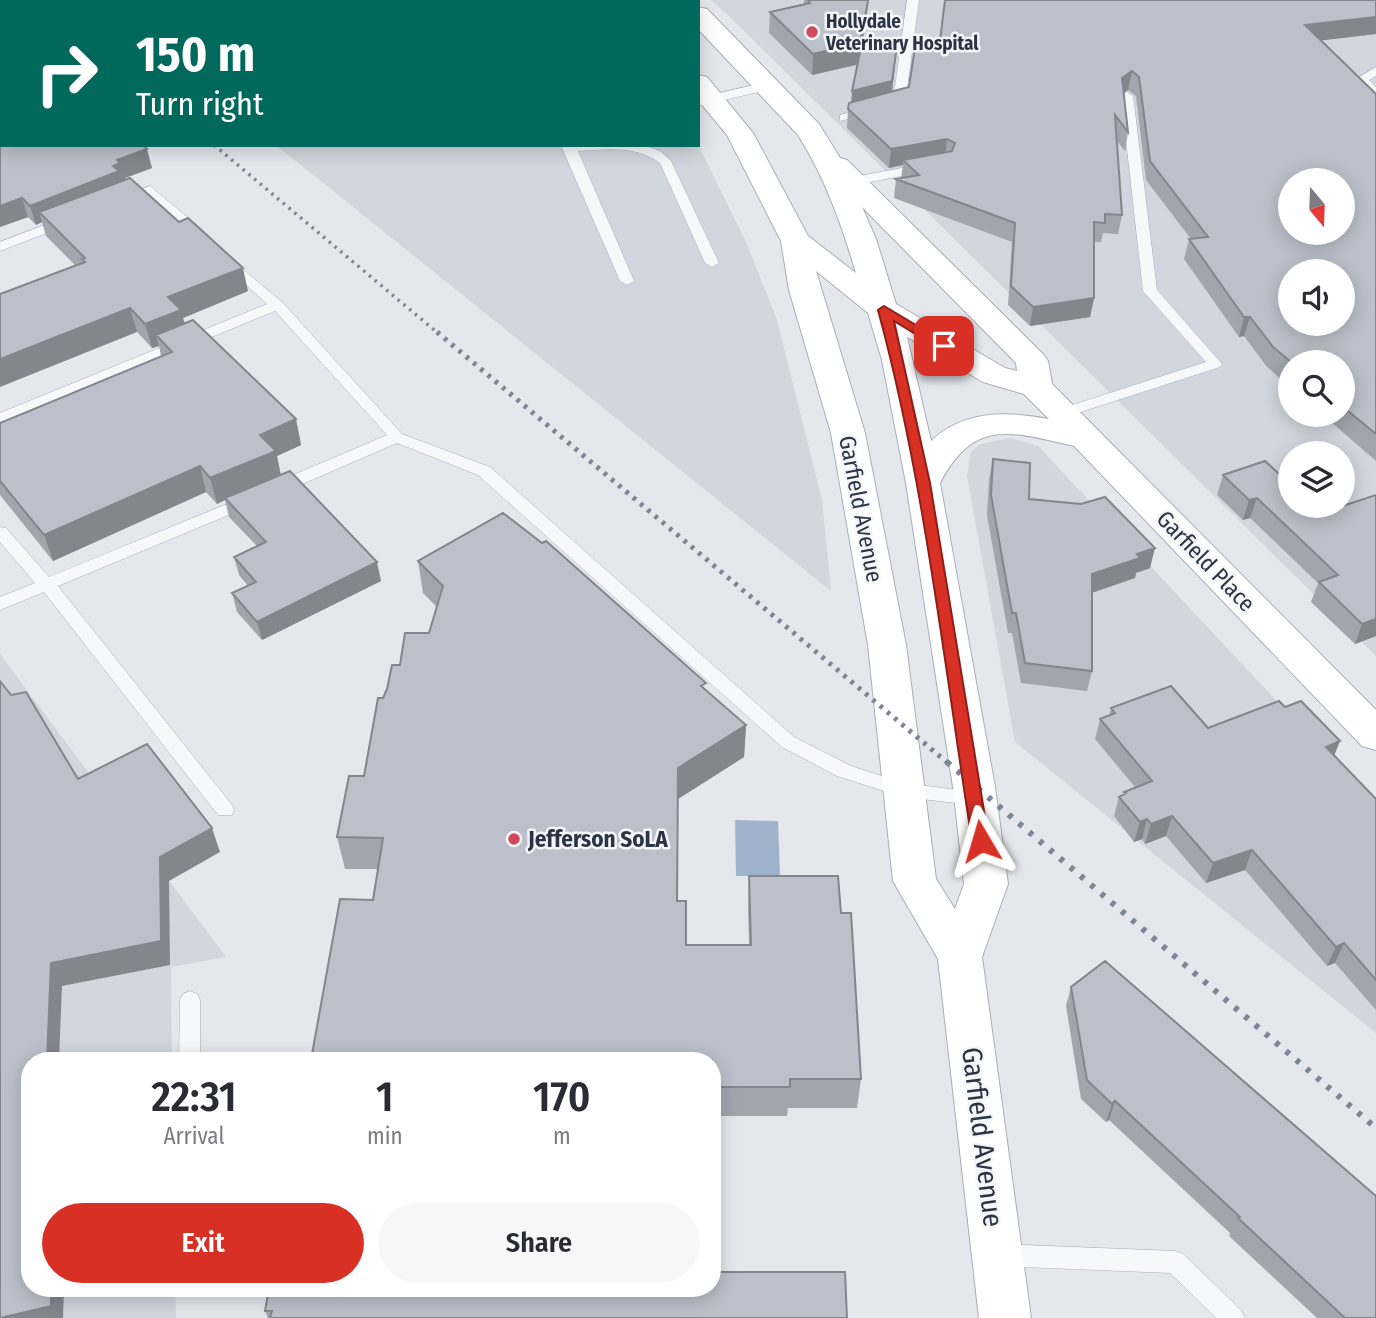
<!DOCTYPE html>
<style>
body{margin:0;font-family:"Fira Sans Condensed",sans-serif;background:#f7f7f7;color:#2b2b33;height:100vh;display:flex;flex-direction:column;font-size:26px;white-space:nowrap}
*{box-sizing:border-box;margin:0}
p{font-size:23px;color:#7c7c81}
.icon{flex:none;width:38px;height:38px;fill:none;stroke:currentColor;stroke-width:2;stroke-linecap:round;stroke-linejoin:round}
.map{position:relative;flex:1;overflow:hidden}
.side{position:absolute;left:21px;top:1052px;width:700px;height:245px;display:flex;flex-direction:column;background:#fff;border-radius:28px;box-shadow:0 4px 18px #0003}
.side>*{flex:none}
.top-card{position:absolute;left:0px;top:0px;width:700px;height:147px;box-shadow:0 4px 18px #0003;background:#00695c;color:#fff;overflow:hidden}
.needle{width:46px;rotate:161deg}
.fabs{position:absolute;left:1278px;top:168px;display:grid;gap:14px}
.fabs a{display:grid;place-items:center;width:77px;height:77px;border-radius:50%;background:#fff;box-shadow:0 4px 18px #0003;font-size:35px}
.pin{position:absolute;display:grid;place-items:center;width:60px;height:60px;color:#fff;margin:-30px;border-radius:14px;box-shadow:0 4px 10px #0006}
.me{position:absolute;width:77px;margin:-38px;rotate:353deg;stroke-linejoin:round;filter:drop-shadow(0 0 5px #0008)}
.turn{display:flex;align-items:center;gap:24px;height:147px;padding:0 21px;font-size:32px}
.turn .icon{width:91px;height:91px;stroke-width:2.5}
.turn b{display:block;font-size:49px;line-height:60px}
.eta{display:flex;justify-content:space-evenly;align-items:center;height:119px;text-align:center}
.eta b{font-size:42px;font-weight:600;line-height:49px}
.cta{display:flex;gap:14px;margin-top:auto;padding:14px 21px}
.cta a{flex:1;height:80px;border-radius:42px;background:#d93025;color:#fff;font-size:28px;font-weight:600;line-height:80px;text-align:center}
.cta a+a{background:#f7f7f7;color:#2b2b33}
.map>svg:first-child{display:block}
</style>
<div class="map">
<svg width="1376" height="1318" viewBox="0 0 1376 1318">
<rect width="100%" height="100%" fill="#e4e7ec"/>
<path fill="#d2d6de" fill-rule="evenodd" d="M711,0h665v656l-644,-637zM1290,180h52v53h-52zM1290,271h52v53h-52zM1290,362h52v53h-52zM1290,453h52v53h-52z
M276,145h422l48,97 31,78 45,180 9,91z
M1010,438l28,8 338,361v226l-361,-291 -48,-266 4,-24 9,-8z
M0,654l226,303 -55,10 1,93h-142v228h145l1,30h-176z"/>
<path fill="#9fb4cc" d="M735,820l43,1 2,55h-44z"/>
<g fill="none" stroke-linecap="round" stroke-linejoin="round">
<g stroke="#a9aeb7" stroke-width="1">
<path id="lane" d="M176,0h19l1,2h-18z
M245,0h21l-22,2z
M907,0h12l-14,104 -65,17v-6l53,-13z
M1376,67v9l-7,4 7,7v11l-20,-19z
M767,82l6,4 -2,3 -73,17v-8z
M1127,92l6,4 24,194 65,74 -2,3 -158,51 -5,-2 -3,-3 3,-3 149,-48 -63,-71 -22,-195z
M644,145l16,6 11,10 48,102 -7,4 -7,-4 -45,-100c-24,-18 -54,-14 -82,-12l56,130 -7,4 -7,-4 -58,-133 1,-3z
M923,164l5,1v6l-74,14 -6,-4 6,-4z
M150,186l55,46v6h-10l-47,-43 -24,7 -7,-4z
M65,217l5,1v6l-70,27v-9z
M228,257l54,45 120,132 88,33 304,270 57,29 52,17 79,10 2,5 -2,5 -7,2 -72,-8 -66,-21 -55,-29 -304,-272 -81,-32 -113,49h-12l-2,-4 2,-4 115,-49 -112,-124 -275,113v-11l267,-109 -44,-40v-6z
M249,495l6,1 2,4 -2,4 -197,82 174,219 2,5 -2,5h-14l-174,-223 -44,18v-13l35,-14 -35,-41v-15l6,1 43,49z
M190,991l7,3 3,6v60h-21l1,-60 3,-6z
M1000,1244l175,7 8,3 58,56 4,8h-29l-46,-45 -170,-7 -8,-3 -4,-8 4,-8z"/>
</g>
<g stroke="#a9aeb7" stroke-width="2">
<path id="secondary" d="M616,0h24l1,2h-24z
M698,7l9,2 112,115 21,34 7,2 196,194 5,7 4,23 324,326v40l-14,-4 -288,-300c-62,-14 -100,-29 -134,37l55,304 13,97 -26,73 49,361h-52l-41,-359 -45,-78 -25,-236 -37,-212 -42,-143 -8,-49 -54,-106 -29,-35v-25l9,2 46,56 55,103 48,37c-14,-47 -31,-96 -58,-138l-100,-106zM862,207l154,156 1,8 -12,-3 -109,-64 -20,-65zM816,271l52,42 14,47 24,123 47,304 11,97 -9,25 -19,-30 -30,-234 -41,-212zM907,337l76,45 41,12 25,25c-43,-8 -85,-9 -118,22z"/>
</g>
<use href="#lane" fill="#f7f8fa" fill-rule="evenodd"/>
<use href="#secondary" fill="#fff" fill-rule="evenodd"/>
<path stroke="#7d8696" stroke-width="3.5" stroke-dasharray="2.5 5" stroke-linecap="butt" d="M41,0l2,2
M214,145l225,189"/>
<path stroke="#7d8696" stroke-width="5" stroke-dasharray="3.5 6" stroke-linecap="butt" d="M437,332l512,432"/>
<path stroke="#7d8696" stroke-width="6" stroke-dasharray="4.5 9" stroke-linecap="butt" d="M947,762l429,366"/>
</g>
<path fill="#a1a5ae" d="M392,0h200l1,2h-200z
M804,0h63l1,1 -2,21 -4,21 35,3 -5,46 17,-5 30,-38 437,-15 -55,6 55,54v367l-53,-46h19v-53h-52v25l-23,-20 -23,-31 -5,1 -55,-78 5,-20h2l-45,-59 -10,-84 -8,-6 -4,3 4,39 -3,19 -8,-10 5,74 -4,19 -15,-1 -2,9h-7v56l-4,19 -60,9 -22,-21 4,-63 -118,-44 2,-19 5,-1 2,-13 -14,3 -42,-40 1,-19 3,-6 6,-38 -45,10 -43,-42 1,-21 34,-8z
M0,74l152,94 -27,10v2l123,111 -65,27 2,5 111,96 5,26 -24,11 4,19 100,106 -119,59 -25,-28 -5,-19 16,-7 -9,-11 -5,-18 23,-11 -28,-29 -4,-17 -8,4 -11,-12 -153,69 -53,-66v-72l161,-67 -2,-10 -7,2 -76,-82 -30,-30 -4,-14 -6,3 -8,-8 -28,10z
M993,459l36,40 121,69 -14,5 -1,5 -43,15v78l-5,20 -66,-8 -9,-50h-4l-21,-118 2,-36z
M1223,475l98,38 55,-18v141l-21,8 -44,-42 7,-19 -68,-65 -7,2 -26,-25z
M418,561l288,130 40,34 -2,32 -66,42 -1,102 9,44h63l-1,-38 1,-31 92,37 20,166 -4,29h-69l-1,8h-75v-56l-339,-160 5,-31h-33l-8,-32 27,-61 19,-78 17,-33 29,-32 8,-26 -14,-14z
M1111,708l224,48 41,43v211l-41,-47 -8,3 -82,-96 -39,13 -40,-47 -21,8 -3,-5 -8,3 -20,-26 5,-19 5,-2v-3l11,-5 -40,-48 5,-20 9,-4z
M1071,987l305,331h-59l-88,-82 1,-3 -121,-113 -3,2 -25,-23 -15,-93z
M265,1311l582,7h-579z"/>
<path fill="#83868d" d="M868,1l-2,21 -8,42 -46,11 1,-21z
M1376,17v17l-76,9 5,-18z
M897,46l-6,54 -40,10 1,-19z
M1132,71l-4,19 -10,6 4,-18z
M947,139l-2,18 -42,3v5l-14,3 2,-19z
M147,149l5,19 -27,10v4l-86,30 3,10 -6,3 -6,-19 83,-40 4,-6z
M22,198l6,19 -28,10v-21z
M243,268l5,23 -65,27 4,16 -31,1 3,11 -7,2 -7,-24 23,-27z
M1094,298l-4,19 -60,9 3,-19z
M130,308l7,24 -137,55v-28z
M1244,317h6l-6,19 -5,1z
M296,419l5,26 -24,11 4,21 -56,21v2l-8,4 -7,-26 50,-43z
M200,466l6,26 -153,69 -9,-26z
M1257,498l-7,20 -7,2 6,-20z
M1155,548l-5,20 -14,5 -1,5 -47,16 4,-20 45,-20z
M377,562l4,19 -119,59 -5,-18z
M1376,619v17l-21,8 7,-20z
M746,725l-2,32 -66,42v-31z
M1340,741l-8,20 -6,-14z
M1172,816l-6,20 -21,8 6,-20z
M1147,819l-5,20 -8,3 6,-20z
M212,828l8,24 -51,29 1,84 -108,21 -3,74h-12l4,-97 109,-106z
M1252,850l-7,20 -39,13 7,-20z
M1344,943l-9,20 -8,3 9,-19z
M1115,1101l-6,19 -3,2 6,-18z
M51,1288h13l-1,30h-63z"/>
<path fill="#bbc0ca" stroke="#83868d" stroke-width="2" fill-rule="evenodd" d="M403,0h189l1,2h-189z
M808,0h59l1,1 -8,42 -47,11 -43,-42 40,-9z
M945,0h431v17l-71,8 71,69v340l-34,-28v-44h-51l-18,-15 -23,-30h-6l-55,-78 19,-2 -58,-76 -11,-84 -7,-6 -10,7 6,54 -13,-17 7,100 -17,-1v9l-11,-1v76l-61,9 -22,-21 4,-63 -119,-44 23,-4 -16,-15 49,-9 3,-8 -8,-4 -56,10 -43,-40 1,-6 60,-16 6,-40 24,2zM1290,180h52v53h-52zM1290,271h52v53h-52z
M862,43l35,3 -5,35 -40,10z
M2,73v72h140l5,4 -30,11 3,3 -7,3 6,5 -89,35 -8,-8 -22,8v-132z
M130,178l49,44 9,-4 55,50 -75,29 13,13 -36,14 -15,-16 -130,51v-65l85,-32 -3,-3 3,-1 -46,-46z
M193,320l103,99 -36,16 16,16 -66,27 -10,-12 -156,69 -44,-54v-58l172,-71 -16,-17z
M993,459l37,4 -1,36 52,5 24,-7 50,51 -18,6 3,4 -48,16v97l-67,-8 -9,-50h-4l-21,-118z
M1265,461l25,23v22h23l8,7 55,-18v124l-14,5 -43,-42 19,-7 -81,-77 -8,2 -26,-25z
M290,471l87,91 -120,60 -25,-29 24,-11 -22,-25 32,-15 -41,-44z
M503,513l39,30 4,-2 160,142 -5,3 45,39 -68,43 -1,133h9v44h65l-2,-69h89l3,37h10l10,166h-71v8h-78v-27h-401l29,-161 33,1 10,-62 -46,-1 12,-61h15l14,-78h5l4,-9 5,-24h8l5,-32h24l14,-47 -25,-25z
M0,681l11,14 15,-3 52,87 69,-35 65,84 -52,29 1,84 -110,22 -4,97h-17v228h21v18l-51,12z
M1171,686l37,42 71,-27 6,6 16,-6 39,40 -14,6 50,52v181l-32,-37 -8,4 -84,-97 -39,13 -41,-47 -21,8 -4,-5 -7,3 -21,-25 7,-4 -2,-1 28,-11 -52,-62 15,-6 -4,-5z
M1105,961l271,235v122h-31l-107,-100 2,-1 -125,-116 -3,3 -25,-24 -16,-93z
M712,1272h133l2,46h-577l2,-7h-7l4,-23h443z"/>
<path fill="#d93025" stroke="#8d1f18" stroke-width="2" d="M884,306l67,40 -11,3 -46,-28 36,162 59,358 -8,7 -9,-7c-28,-177 -47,-358 -94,-531z"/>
<g fill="#d1495b" stroke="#f4f6f9" stroke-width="2.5">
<circle cx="812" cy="32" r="7"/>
<circle cx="514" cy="839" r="7"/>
</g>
<g text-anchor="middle" stroke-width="5" stroke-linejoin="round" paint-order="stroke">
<g font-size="19" font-weight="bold" fill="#2b3445" stroke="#f4f6f9" text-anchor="start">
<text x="826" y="28">Hollydale<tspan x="826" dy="22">Veterinary Hospital</tspan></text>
</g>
<g font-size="23" fill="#2b3445" stroke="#f4f6f9">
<text transform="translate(861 509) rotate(79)" y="8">Garfield Avenue</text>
<text transform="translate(1206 561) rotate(46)" y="8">Garfield Place</text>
</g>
<g font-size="23" font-weight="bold" fill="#2b3445" stroke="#f4f6f9" text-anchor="start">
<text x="528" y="847">Jefferson SoLA</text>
</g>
<g font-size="28" fill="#2b3445" stroke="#f4f6f9">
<text transform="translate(983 1137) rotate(83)" y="10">Garfield Avenue</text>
</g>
</g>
</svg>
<div class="fabs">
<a><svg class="needle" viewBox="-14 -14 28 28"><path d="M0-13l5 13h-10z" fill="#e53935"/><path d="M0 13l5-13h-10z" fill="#7c7c81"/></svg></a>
<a><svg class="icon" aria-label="sound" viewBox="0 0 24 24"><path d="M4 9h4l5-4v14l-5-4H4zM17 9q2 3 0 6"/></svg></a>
<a><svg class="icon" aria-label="search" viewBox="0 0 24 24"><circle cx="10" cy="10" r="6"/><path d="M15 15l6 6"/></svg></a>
<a><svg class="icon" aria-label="layers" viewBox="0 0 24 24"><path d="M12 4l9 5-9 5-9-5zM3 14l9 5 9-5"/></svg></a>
</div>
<div class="pin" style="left:944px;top:346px;background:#d93025"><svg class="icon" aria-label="arrive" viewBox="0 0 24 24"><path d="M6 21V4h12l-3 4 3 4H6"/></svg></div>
<svg class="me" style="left:981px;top:841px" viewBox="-20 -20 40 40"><path d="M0-17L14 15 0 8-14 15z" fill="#d93025" stroke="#fff" stroke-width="4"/></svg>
<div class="top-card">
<div class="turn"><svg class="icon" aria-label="right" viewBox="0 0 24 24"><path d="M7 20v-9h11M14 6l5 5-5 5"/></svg><div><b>150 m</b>Turn right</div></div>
</div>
<section class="side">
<div class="eta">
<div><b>22:31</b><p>Arrival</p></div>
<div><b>1</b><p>min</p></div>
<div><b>170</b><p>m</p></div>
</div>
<div class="cta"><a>Exit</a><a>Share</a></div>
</section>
</div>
